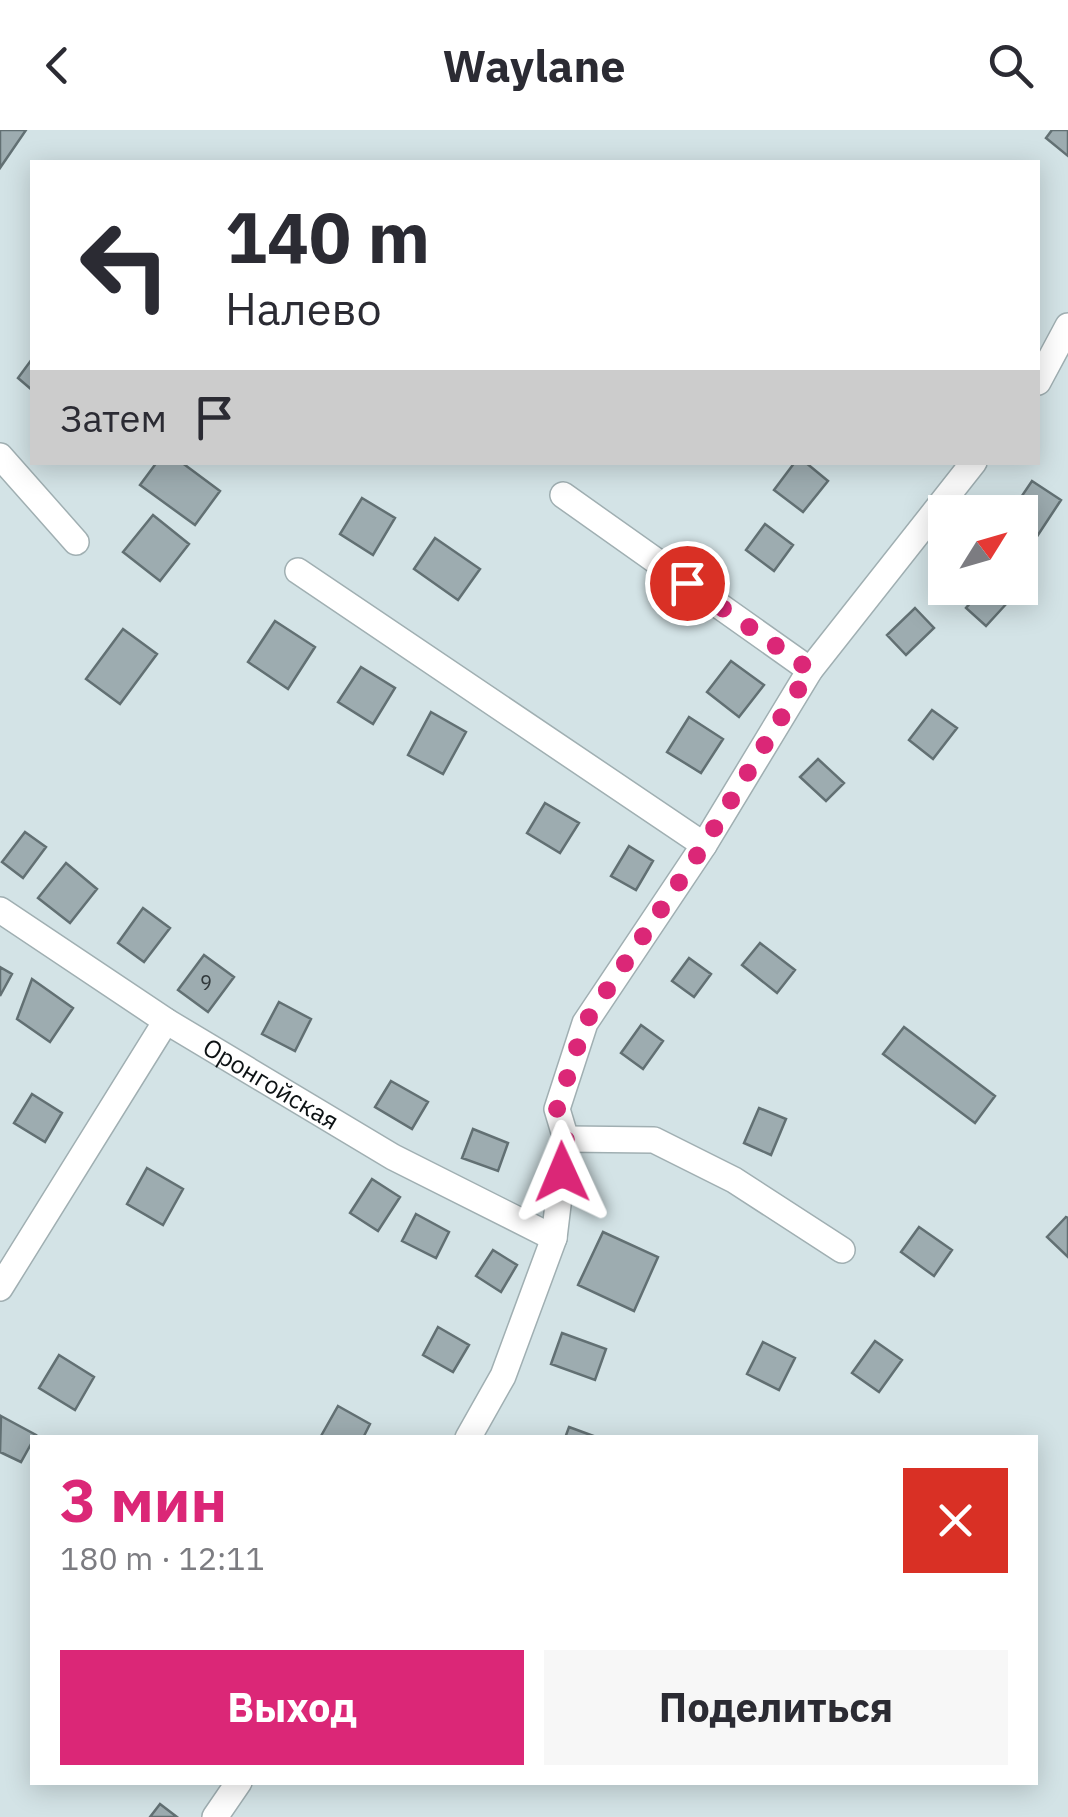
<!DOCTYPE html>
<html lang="ru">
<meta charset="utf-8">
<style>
body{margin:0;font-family:"IBM Plex Sans",sans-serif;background:#f7f7f7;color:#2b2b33;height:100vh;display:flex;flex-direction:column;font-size:38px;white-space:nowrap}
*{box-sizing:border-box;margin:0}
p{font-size:32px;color:#7c7c81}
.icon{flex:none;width:55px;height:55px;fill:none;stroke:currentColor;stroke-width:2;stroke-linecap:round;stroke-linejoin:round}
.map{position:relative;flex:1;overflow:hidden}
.details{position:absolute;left:30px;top:1305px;width:1008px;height:350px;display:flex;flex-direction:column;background:#fff;border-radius:0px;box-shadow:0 5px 25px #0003}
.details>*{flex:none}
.top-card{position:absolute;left:30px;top:30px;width:1010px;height:305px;border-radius:0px;box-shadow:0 5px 25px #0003;background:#fff;color:#2b2b33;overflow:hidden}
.needle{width:65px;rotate:53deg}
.buttons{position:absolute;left:928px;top:365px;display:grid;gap:20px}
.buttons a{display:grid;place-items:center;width:110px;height:110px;border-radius:0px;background:#fff;box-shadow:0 5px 25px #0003;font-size:50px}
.pin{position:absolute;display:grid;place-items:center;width:85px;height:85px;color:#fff;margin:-42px;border:5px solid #fff;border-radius:50%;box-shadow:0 2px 10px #0007}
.me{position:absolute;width:110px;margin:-55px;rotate:359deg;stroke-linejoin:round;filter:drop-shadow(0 0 8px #0008)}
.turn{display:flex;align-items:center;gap:35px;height:210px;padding:0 30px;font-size:45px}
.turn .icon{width:130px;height:130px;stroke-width:2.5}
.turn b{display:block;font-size:70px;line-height:85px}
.then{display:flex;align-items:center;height:95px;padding:0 30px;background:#0003;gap:20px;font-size:38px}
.round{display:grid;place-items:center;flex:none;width:105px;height:105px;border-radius:0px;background:#f7f7f7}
.overview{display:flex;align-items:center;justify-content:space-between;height:170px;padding:0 30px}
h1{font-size:60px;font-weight:800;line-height:75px;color:#db2777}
.cta{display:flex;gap:20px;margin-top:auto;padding:20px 30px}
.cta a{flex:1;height:115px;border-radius:0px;background:#db2777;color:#fff;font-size:40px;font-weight:800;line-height:115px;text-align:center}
.cta a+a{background:#f7f7f7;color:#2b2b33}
header{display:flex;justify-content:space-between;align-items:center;height:130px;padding:0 30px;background:#fff;font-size:45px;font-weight:800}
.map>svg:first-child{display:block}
</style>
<header><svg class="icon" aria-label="back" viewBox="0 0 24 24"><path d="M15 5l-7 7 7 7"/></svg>Waylane<svg class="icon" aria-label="search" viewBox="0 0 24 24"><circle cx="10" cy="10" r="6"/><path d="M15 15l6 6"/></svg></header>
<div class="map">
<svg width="1068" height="1687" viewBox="0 0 1068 1687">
<rect width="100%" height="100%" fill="#d3e3e6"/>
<path fill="#9dacb0" stroke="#627073" stroke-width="2.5" d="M0,0h26l-26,38z
M1052,0h16v26l-22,-18z
M32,229v31l-14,-12z
M157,332h24l39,29 -25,34 -55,-40z
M795,332h10l23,19 -25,31 -29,-22z
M1032,351l29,19 -25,38 -16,-11v-15h-9z
M362,368l33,20 -22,37 -33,-21z
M153,385l36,29 -29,37 -37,-29z
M765,394l28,21 -19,26 -28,-21z
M435,408l45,31 -22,31 -44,-31z
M983,458h8l17,14 -22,24 -20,-18z
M915,478l19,20 -28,27 -19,-20z
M275,491l40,26 -27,42 -40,-27z
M123,499l34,25 -37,50 -34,-25z
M731,531l33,24 -25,32 -32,-25z
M361,537l34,21 -22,36 -35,-22z
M932,580l25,18 -24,31 -24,-19z
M431,582l35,20 -23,42 -35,-19z
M689,587l34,22 -22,34 -34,-21z
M818,629l26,24 -18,18 -26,-24z
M545,673l34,20 -19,30 -33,-20z
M25,702l21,15 -23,31 -21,-16z
M629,716l24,15 -17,29 -25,-14z
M66,733l31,26 -27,34 -32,-25z
M143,778l27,20 -26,34 -26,-19z
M760,813l35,27 -18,23 -35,-28z
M204,825l30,22 -26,35 -30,-22z
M689,828l22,16 -17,23 -22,-16z
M0,837l12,7 -12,22z
M32,849l41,29 -23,34 -33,-23z
M279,872l32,17 -16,32 -33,-17z
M641,895l22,16 -20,28 -22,-16z
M904,897l91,69 -20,27 -92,-69z
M391,951l37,21 -16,27 -37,-22z
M32,964l30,19 -17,29 -31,-19z
M759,978l27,11 -15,36 -27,-12z
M473,999l35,14 -10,28 -36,-13z
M147,1038l36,21 -20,36 -36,-21z
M372,1049l28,18 -22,34 -28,-18z
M416,1084l33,18 -13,26 -34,-17z
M1066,1087l2,1v39l-21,-20z
M919,1097l33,23 -18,26 -33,-24z
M603,1102l55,25 -24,54 -56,-26z
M493,1120l24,15 -16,27 -25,-16z
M438,1197l31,18 -16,27 -30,-17z
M562,1203l44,16 -11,31 -44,-16z
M875,1211l27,19 -23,32 -27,-19z
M763,1212l32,16 -16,32 -32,-16z
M59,1225l35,22 -19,33 -36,-22z
M338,1276l32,18 -7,14 -42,-2z
M1,1286l35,19 -15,27 -21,-10z
M569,1297l30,11h-34z
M160,1674l17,13h-27z"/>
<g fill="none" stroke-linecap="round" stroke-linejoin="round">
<g stroke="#a0afb2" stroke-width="28">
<g id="minor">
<path d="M1038,252l30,-56"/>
<path d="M0,326l76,86"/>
<path d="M563,365l247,175"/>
<path d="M298,441l406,274"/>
<path id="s1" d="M0,780l166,111 227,136 161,81"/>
<path d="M566,1009l88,1 80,40 108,70"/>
<path d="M0,1158l166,-267"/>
<path d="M468,1308l35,-62 51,-138 12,-99 -9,-30 28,-86 119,-178 106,-175 164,-208"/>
<path d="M215,1687l24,-35"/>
</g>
</g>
<use href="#minor" stroke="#fff" stroke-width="25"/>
</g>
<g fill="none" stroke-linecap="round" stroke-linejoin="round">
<path stroke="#db2777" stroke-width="18" stroke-dasharray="0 32.4" d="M562,1042l4,-32 -9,-31 28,-86 119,-178 106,-175 -123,-87"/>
</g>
<g text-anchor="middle" stroke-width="8" stroke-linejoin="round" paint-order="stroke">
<g font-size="20" fill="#31383b">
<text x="206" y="860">9</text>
</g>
<g font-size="25" fill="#0d1214" stroke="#fff">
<text dy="9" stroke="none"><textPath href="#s1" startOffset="322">Оронгойская</textPath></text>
</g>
</g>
</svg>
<div class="buttons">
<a><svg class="needle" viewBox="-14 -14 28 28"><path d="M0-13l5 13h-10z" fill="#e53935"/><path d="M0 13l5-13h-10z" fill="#7c7c81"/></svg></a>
</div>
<div class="pin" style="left:687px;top:453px;background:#d93025"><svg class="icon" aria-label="arrive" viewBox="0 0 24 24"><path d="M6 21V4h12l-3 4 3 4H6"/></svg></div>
<svg class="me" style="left:562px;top:1042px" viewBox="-20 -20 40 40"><path d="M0-17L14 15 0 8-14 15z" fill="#db2777" stroke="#fff" stroke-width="4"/></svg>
<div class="top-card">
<div class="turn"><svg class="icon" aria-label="left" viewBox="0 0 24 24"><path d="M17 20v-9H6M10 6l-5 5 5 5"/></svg><div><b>140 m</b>Налево</div></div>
<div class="then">Затем<svg class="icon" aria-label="arrive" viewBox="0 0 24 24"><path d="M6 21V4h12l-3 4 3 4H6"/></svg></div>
</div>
<section class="details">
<div class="overview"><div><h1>3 мин</h1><p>180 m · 12:11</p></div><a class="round" style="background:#d93025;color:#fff"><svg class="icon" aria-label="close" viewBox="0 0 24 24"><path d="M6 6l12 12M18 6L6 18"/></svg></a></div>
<div class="cta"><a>Выход</a><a>Поделиться</a></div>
</section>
</div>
